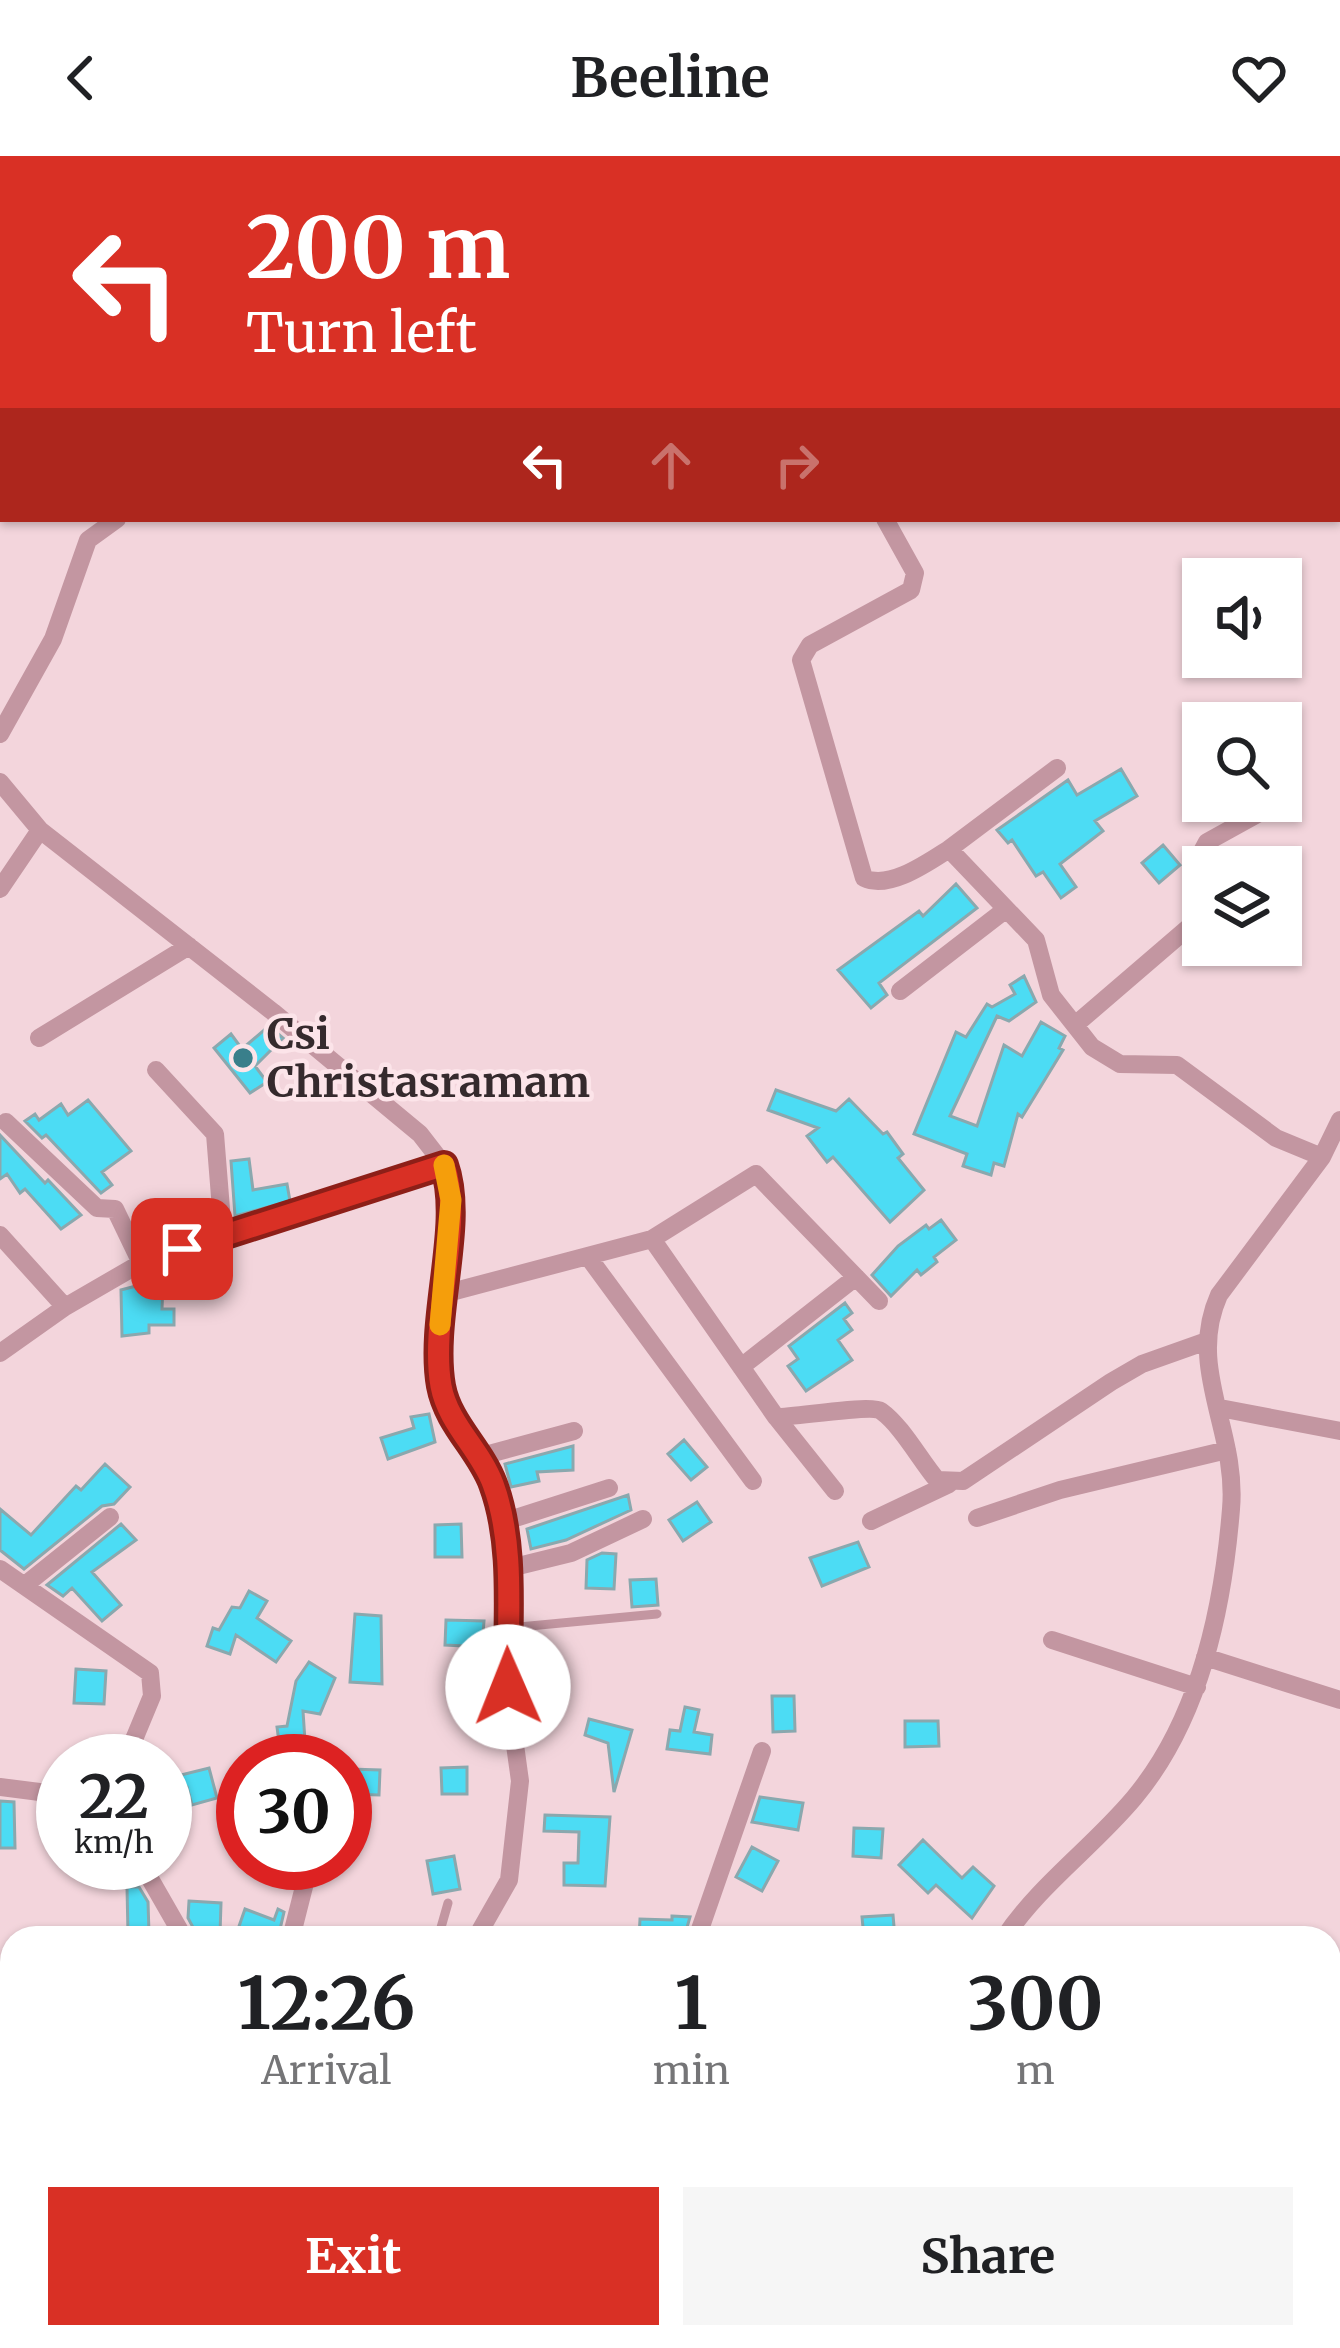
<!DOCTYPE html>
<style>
body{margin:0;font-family:Merriweather,serif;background:#f6f6f6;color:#202124;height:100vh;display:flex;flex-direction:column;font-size:45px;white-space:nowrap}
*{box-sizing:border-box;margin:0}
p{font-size:39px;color:#757577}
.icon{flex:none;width:66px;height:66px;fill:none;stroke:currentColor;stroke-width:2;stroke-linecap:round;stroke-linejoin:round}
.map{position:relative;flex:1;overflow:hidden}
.side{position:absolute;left:0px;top:1770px;width:1341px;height:423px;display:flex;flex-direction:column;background:#fff;border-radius:36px 36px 0 0;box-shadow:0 3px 9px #0004}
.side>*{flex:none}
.hud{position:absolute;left:0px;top:0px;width:1341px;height:366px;box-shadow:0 3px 9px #0004;background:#d93025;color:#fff;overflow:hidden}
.controls{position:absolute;left:1182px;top:402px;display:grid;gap:24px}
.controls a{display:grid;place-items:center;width:120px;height:120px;border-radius:0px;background:#fff;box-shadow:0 3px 9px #0004;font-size:60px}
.speed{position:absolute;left:36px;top:1578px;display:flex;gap:24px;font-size:60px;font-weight:700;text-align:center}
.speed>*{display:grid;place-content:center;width:156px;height:156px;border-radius:50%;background:#fff;box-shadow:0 3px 9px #0004;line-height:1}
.speed small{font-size:30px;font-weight:400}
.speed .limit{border:18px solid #d22;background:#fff;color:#111}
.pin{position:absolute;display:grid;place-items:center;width:102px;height:102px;color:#fff;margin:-51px;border-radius:24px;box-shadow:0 6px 18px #0006}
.me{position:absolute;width:132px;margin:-66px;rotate:359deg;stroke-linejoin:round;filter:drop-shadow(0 0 9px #0008)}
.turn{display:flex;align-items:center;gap:42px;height:252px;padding:0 48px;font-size:54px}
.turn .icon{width:156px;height:156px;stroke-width:2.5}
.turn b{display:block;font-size:84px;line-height:102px}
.lanes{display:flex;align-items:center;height:114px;padding:0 48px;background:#0003;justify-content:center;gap:60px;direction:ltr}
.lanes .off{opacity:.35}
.eta{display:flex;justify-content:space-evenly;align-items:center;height:204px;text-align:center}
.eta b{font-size:72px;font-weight:700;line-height:84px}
.button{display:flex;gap:24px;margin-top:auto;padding:24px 48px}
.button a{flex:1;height:138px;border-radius:0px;background:#d93025;color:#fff;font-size:48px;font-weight:700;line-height:138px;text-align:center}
.button a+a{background:#f6f6f6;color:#202124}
header{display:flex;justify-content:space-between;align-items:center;height:156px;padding:0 48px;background:#fff;font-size:54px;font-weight:700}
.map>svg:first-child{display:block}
</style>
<header><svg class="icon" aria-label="back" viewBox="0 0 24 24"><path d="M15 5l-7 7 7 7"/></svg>Beeline<svg class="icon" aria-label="heart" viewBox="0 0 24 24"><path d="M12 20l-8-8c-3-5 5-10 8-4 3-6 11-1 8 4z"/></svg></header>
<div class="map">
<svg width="1340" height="2192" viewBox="0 0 1340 2192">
<rect width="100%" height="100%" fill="#f3d5dc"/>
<path fill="#4cdcf4" stroke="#8aa8ae" stroke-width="3" d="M1121,613l16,27 -42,25 8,10 -43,33 16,23 -15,11 -18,-26 -7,4 -24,-36 -4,3 -11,-13 71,-50 9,15z
M1163,689l17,20 -21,18 -17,-20z
M956,728l21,24 -98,75 8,12 -16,13 -33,-38 81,-59 4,5z
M1024,820l12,26 -27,19 -12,-5 -47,100 27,10 27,-81 18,11 19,-34 24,14 -6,12 4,2 -41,67 -4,-3 -14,52 -10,-3 -3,12 -28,-9 4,-12 -53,-20 42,-102 10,5 21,-33 5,3 23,-13 -5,-9z
M269,870l14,12 -28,28 12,16 -17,11 -36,-45 17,-14 11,15z
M776,934l60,21 13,-12 34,35 4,-2 16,22 -5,4 26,32 -34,32 -57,-65 -6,5 -20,-26 11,-8 -50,-18z
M88,944l43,51 -29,21 10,13 -11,8 -55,-58 -4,3 -17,-17 10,-7 4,6 22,-16 7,11z
M0,979l45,48 3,-3 33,35 -20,14 -36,-40 -5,4 -13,-19 -7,5z
M249,1003l4,31 34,-6 3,17 -55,15 -4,-55z
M941,1064l15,20 -22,17 3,5 -16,13 -4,-5 -26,26 -19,-21 26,-29 28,-21 3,4z
M147,1127h16l-1,26h12v16h-25v8l-27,3 -1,-46z
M845,1147l7,10 -8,6 8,11 -14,10 14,20 -46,31 -18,-25 10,-7 -9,-13z
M429,1258l6,28 -47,17 -7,-21 33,-10 -3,-11z
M684,1284l23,27 -16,13 -23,-26z
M573,1290v24l-36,2 2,9 -28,6 -6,-23z
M105,1308l25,23 -16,17 -12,2 -78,63 -24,-19v-41l31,26 45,-49 5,4z
M628,1339l3,15 -65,30 -35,9 -4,-20z
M697,1346l14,20 -28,19 -14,-21z
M121,1368l15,16 -44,32 29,33 -19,16 -30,-33 -9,8 -16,-11z
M461,1368l1,33h-27v-32z
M858,1386l11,25 -47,19 -12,-28z
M602,1397l14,1 -2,35 -28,-1 1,-28z
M656,1423l2,26 -26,2 -2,-27z
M249,1435l18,10 -10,17 34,23 -15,21 -40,-27 -6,19 -23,-8 6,-18 6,2 13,-23 8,1z
M355,1458l26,2 1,68 -32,-2z
M446,1464l38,1 -5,67h8l-1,32h-28l6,-74 -19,-1z
M309,1506l26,16 -15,36 -17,-3 2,30 -26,1 -2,-15 10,-1 9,-45z
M76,1513l30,2 -2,33 -30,-1z
M772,1540h22l1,35 -22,1z
M685,1551l14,3 -5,22 18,3 -2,19 -43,-5 3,-19 10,1z
M589,1563l43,11 -18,62 -6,-49 -23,-8z
M905,1565h33l1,25 -34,1z
M467,1611v27h-25l-1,-26z
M209,1612l8,30 -25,7 -5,-18h-22v-8z
M349,1613l31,1 -1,25 -31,-1z
M760,1641l43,6 -5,27 -46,-8z
M0,1645l14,1 1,46h-15z
M545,1659l65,2 -5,69 -41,-1v-22h14l1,-31 -35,-1z
M854,1672l29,1 -2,29 -28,-2z
M923,1684l39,38 11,-11 21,19 -22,32 -36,-33 -8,8 -29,-28z
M752,1691l26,14 -16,30 -26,-14z
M454,1700l6,33 -27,5 -6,-33z
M127,1731h12l9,15 1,31 -21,1z
M189,1745l32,2 -1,31 -24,-1 -8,-15z
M245,1753l29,11 4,-11 6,3 -6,26 -42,-3z
M893,1759l2,23h-31l-2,-21z
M672,1760l18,1 -6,21h-45l1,-19 32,1z"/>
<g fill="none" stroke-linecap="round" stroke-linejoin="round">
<path stroke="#c396a1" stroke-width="9" d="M263,0l1,3
M507,1472l150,-14
M438,1782l10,-35"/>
<path stroke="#c396a1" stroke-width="18" d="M0,176h3
M0,203l3,1
M885,363l30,54 -4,17 -101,55 -9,15 63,218c25,12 63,-15 85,-29
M0,578l53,-95 35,-99 29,-21
M1057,612l-108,81 87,91 15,55 41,52 28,17 57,1 99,73 46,19
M0,626l40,48 233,182 147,122 24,31 7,35 -11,95 1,94 7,22 43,66 9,27 6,37 1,146 13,94 -11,99 -33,58
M0,733l40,-59
M1203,734l-11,-20 15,-28 65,-36
M900,835l105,-81
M1075,869l128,-110
M39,882l150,-92
M156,914l59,64 8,100
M6,966l91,86 18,1 26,54
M0,1079l65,72 76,-44 303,-98
M652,1083l124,178c21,0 95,-13 105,-6 21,15 39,49 56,69l26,1 148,-99 31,-18 62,-22
M589,1102l164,223
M440,1139l212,-56 104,-65 123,127
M0,1197l65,-46
M741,1211l115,-90
M1220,1252l120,23
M776,1261l59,74
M478,1301l96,-26
M977,1362l83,-28 167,-40
M871,1365l78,-37
M503,1366l106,-34
M0,1413l150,104 2,23 -27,65
M506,1413l65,-16 72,-34
M25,1429l85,-68
M1052,1484l145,47
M1205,1501l135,43
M0,1631l63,8
M141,1707l43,75
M291,1782l19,-75
M697,1782l65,-187
M1004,1782c36,-54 88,-90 130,-140 66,-79 89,-189 97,-289 7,-79 -45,-140 -12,-214l103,-138 18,-37
M1329,1850l11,-19
M1329,1894l11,4
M0,2107l12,-3
M414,2181l3,11
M1051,2192l1,-11"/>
<path stroke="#b37283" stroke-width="27" d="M0,1925l12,-15
M689,2181l5,11"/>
</g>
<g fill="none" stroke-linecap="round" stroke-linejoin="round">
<g stroke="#8d1f18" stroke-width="30">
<path id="route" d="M182,1093l262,-84c21,59 -15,153 -3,221 7,38 39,63 52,98 23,62 14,137 15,203"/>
</g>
<use href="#route" stroke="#d93025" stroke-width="21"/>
<path stroke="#f59e0b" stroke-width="21" d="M440,1169l11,-125 -7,-35"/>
</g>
<circle fill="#397f8b" stroke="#fce4e9" stroke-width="4.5" cx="243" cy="902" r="12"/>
<g text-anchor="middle" stroke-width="9" stroke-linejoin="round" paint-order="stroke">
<g font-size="42" font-weight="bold" fill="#352a2d" stroke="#fce4e9" text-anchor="start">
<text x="267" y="893">Csi<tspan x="267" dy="48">Christasramam</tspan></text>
</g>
</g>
</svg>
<div class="controls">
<a><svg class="icon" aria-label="sound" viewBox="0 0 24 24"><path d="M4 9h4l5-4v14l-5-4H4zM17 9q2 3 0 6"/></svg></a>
<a><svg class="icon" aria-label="search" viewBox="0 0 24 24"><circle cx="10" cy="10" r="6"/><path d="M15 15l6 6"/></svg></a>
<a><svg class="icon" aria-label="layers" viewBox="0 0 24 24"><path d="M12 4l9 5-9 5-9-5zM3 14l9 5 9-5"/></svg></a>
</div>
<div class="speed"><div>22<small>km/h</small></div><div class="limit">30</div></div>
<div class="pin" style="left:182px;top:1093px;background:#d93025"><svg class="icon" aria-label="arrive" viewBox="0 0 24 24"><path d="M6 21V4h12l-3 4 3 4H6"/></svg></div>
<svg class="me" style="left:508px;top:1531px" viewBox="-20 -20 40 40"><circle r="19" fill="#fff"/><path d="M0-13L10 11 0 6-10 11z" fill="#d93025"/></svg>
<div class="hud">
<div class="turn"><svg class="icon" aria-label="left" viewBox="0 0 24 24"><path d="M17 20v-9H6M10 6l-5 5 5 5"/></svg><div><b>200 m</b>Turn left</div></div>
<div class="lanes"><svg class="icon" aria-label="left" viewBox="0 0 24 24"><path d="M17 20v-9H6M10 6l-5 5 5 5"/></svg><svg class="icon off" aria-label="ahead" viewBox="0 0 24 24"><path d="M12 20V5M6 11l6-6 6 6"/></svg><svg class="icon off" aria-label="right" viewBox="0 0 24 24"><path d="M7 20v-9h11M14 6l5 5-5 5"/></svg></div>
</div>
<section class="side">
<div class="eta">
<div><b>12:26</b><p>Arrival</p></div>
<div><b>1</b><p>min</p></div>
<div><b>300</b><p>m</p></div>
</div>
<div class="button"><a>Exit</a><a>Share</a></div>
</section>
</div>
